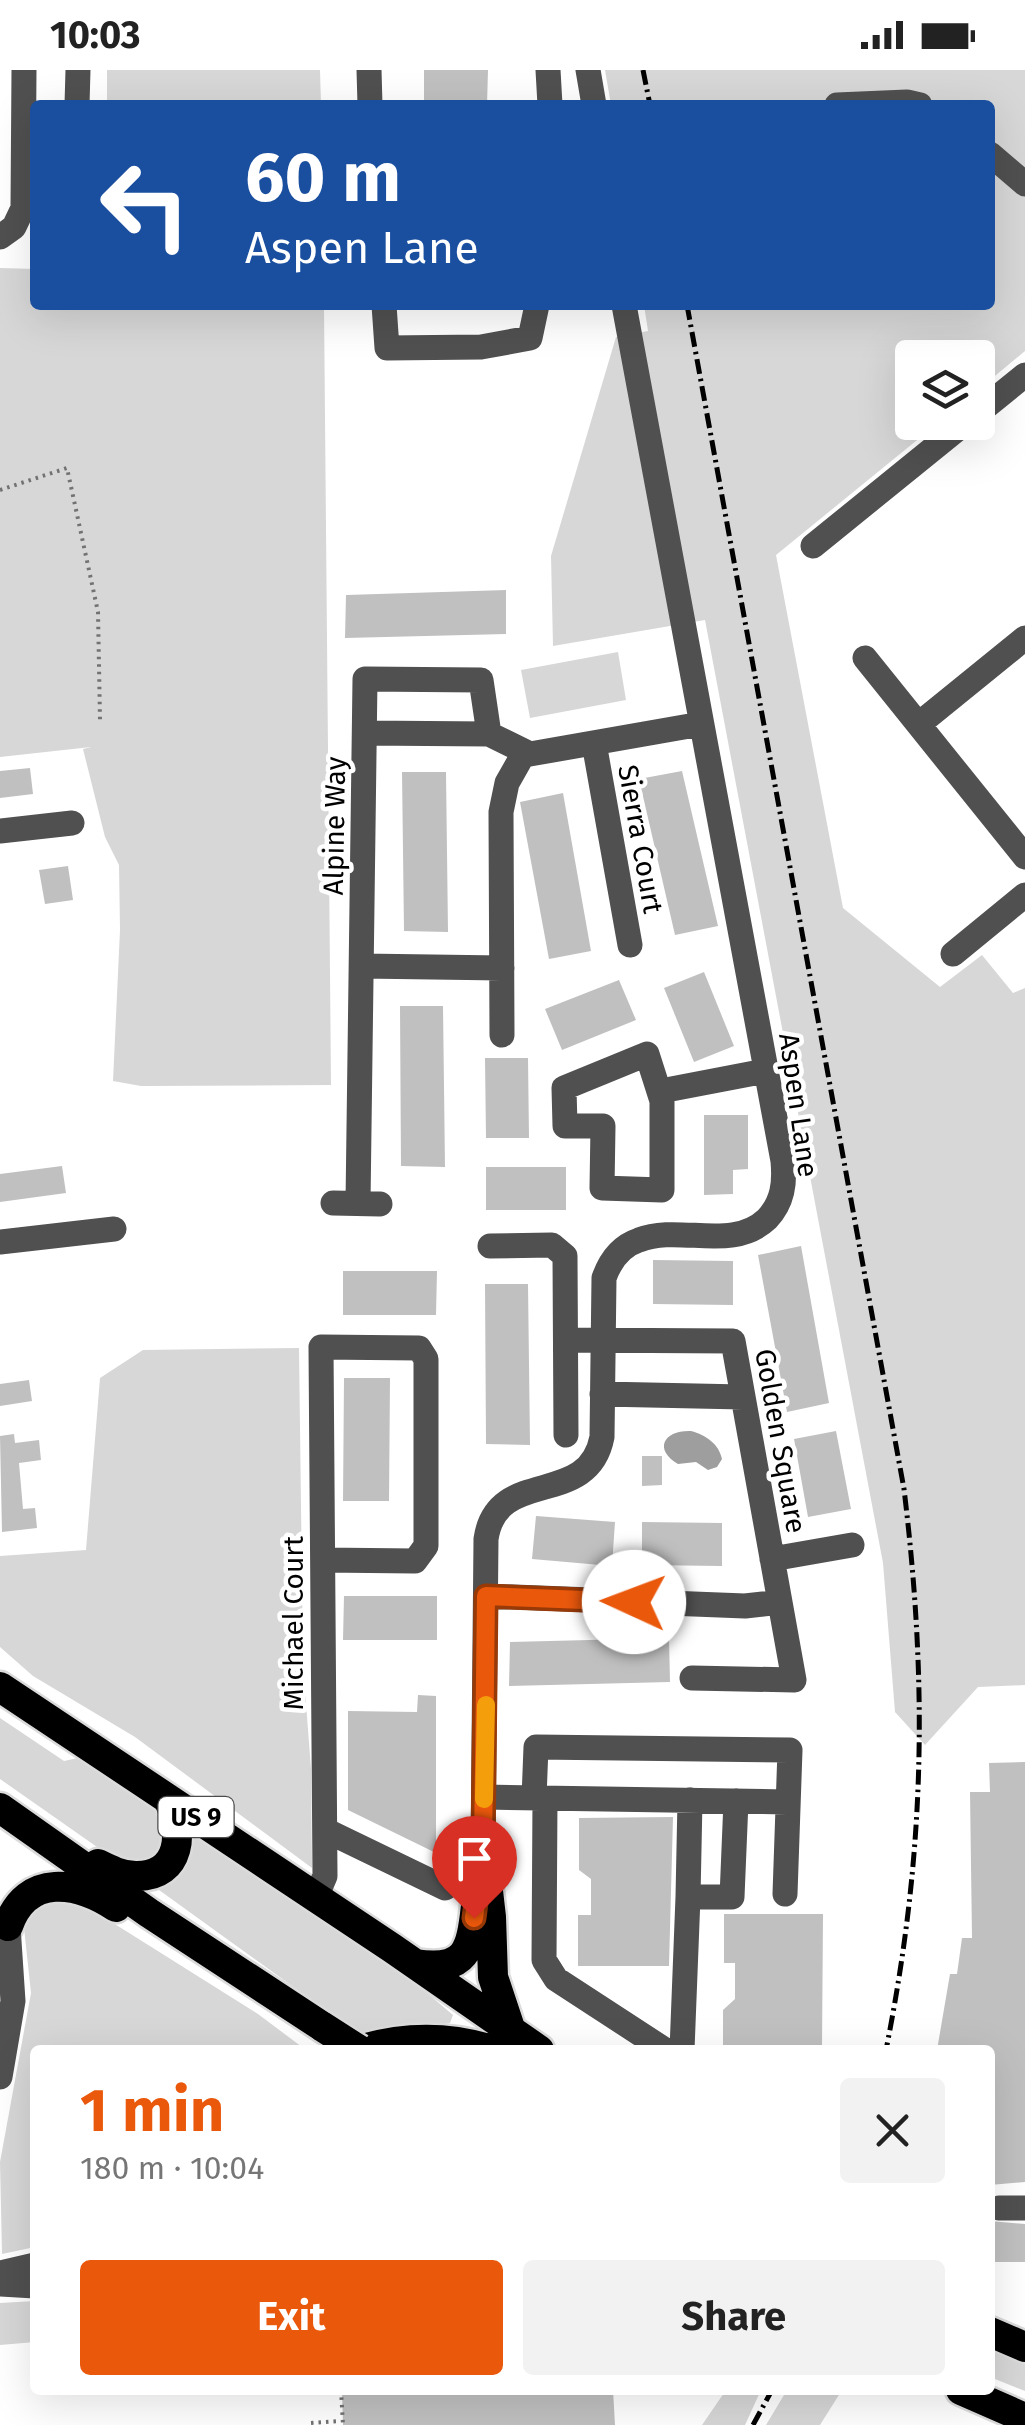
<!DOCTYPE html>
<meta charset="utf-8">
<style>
body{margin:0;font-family:"Fira Sans",sans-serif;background:#f2f2f2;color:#222;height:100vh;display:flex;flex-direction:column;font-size:38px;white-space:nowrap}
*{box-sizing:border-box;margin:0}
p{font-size:32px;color:#767676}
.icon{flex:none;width:55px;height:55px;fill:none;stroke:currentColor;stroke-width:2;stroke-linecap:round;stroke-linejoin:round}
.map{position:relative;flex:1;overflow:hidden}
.side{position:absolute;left:30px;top:1975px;width:965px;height:350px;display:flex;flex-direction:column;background:#fff;border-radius:10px;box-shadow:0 10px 40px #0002}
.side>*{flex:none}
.banner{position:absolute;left:30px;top:30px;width:965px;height:210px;border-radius:10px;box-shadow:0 10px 40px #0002;background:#1a4fa0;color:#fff;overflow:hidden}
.fabs{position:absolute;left:895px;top:270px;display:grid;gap:20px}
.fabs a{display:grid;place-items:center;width:100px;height:100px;border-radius:10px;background:#fff;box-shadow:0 10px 40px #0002;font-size:50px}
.pin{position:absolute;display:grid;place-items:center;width:85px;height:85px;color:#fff;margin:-102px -42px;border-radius:50% 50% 50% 0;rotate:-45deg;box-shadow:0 0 10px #0007}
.pin .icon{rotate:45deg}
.me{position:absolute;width:110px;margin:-55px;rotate:272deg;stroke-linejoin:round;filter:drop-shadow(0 0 8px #0008)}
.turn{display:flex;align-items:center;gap:35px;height:210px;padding:0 50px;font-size:45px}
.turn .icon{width:130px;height:130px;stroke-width:2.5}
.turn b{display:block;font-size:70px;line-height:85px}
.round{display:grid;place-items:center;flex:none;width:105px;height:105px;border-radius:10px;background:#f2f2f2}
.head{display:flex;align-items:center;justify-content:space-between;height:170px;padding:0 50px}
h1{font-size:60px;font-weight:700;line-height:75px;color:#ea580c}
.button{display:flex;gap:20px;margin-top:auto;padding:20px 50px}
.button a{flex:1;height:115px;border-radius:10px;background:#ea580c;color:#fff;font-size:40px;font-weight:700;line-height:115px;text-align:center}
.button a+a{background:#f2f2f2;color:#222}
.status{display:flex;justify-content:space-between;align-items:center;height:70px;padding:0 50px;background:#fff;direction:ltr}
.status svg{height:28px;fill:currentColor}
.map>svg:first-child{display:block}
</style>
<div class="status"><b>10:03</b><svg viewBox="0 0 49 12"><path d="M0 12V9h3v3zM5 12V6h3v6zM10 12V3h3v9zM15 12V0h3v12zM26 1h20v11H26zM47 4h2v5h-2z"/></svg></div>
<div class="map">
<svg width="1025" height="2355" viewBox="0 0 1025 2355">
<rect width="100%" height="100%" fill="#fff"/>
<path fill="#d7d7d7" d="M107,0h213l1,35h-214z
M605,0h420v281l-47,39v-32h-66v64l26,1 -162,132 67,353 97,79 42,-32 31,38 12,-5v697l-47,2 -53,58 -30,-33 -12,-149 -178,-943 -152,26 -2,-90 65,-219 32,-6 -4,-26h346v-200h-379z
M0,198l35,1v36h289l7,780 -190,1 -28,-5 7,-151 -1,-65 -14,-28 -22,-88 8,-2 -91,10z
M618,582l8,48 -96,18 -9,-48z
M299,1278l4,316 8,105 1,99 -177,-131 -102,-61 -33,-29v-91l86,-6 14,-172 43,-28z
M0,1648l64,43 18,-4 82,58 1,31 -20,18 -28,-3 -117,-82z
M193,1762l226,154 34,29 -3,8 -86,15 -205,-148 22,-25z
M75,1829l183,115 48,36h-271v197l-33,7 -2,-92 31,-169 -7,-65 13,-24z
M35,2231v41l-35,3v-42z
M990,2272l35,15v34l-35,-14z
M726,2320h35l-16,35h-43z
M787,2320h55l-22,35h-54z"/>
<path fill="#9e9e9e" d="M691,1361c15,4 28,13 31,28l-5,8 -9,3 -12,-8 -18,2c-25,-15 -14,-34 13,-33z"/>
<path fill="#c0c0c0" d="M424,0h64l-1,35h-63z
M506,520v44l-161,4 1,-43z
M30,698l3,26 -33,4v-27z
M682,701l36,155 -43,9 -36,-156z
M402,702h44l2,160 -44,-1z
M563,723l28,158 -42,8 -29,-157z
M68,796l5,34 -28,4 -6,-34z
M704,902l30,74 -40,16 -30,-74z
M619,910l17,40 -74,30 -17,-41z
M400,936h43l2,161 -44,-1z
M485,988h43l1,80h-43z
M704,1045h44v54l-15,1v24l-29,1z
M62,1096l4,27 -66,9v-28z
M486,1097h80v43h-80z
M801,1176l28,157 -42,9 -29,-157z
M653,1190l80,1v44l-80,-1z
M343,1201h94l-1,44h-93z
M485,1214h43l2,161 -44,-1z
M344,1308h46l-1,123h-46z
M29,1310l3,21 -32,5v-22z
M836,1361l15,78 -43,8 -14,-78z
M14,1364l1,9 24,-3 2,20 -22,3 4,46 12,-1 2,20 -35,4 -2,-96z
M642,1386h20v29l-20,1z
M536,1446l79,6 -3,44 -80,-7z
M642,1452l80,1v43l-80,-1z
M344,1526h93v44h-94z
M669,1568l1,44 -161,4 1,-44z
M418,1625l18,1v157l-88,-43v-99l69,1z
M1025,1692v420l-35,3v-135h-53l13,-76h7l5,-36h10l-2,-146h20l-1,-29z
M673,1747l-4,149h-91v-51h13v-36l-12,-9v-52z
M724,1844h99l-1,136h-99v-40l12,-11v-36h-11z
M990,2151l35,3v38h-35z
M613,2320l2,35h-272l-1,-34z"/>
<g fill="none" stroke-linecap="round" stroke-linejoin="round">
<g stroke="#dbdbdb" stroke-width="35">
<path id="highway" d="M0,1617l392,261 147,102
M0,1738l149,105 174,114
M483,1778l8,69 2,60 18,54
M98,1794c12,6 24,12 38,12 46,1 48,-46 32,-77
M8,1856c19,-54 70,-44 108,-19
M415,1894c52,8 56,-14 61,-58
M359,1980c43,-13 89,-14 133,0
M990,2262l35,15
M961,2320l64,28"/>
</g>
<path stroke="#727272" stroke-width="4" stroke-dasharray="2.5 5" stroke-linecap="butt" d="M0,420l67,-22 31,144 2,108
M341,2320l2,35
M311,2353l30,-2"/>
<path stroke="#505050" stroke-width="25" d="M369,0l1,35
M548,0l2,35
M588,0l6,35
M77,35l1,-35
M837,35l70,-3 13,3
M990,84l35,30
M0,167l14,-10 9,-19 1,-138
M384,235l3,43 94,-1 49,-9 7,-33
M978,343l47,-38
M813,476l153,-124
M865,588l160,199
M919,654l106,-86
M365,663l124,1 41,20 171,-30
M594,673l36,202
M0,761l72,-8
M953,884l72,-59
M362,896l140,2
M502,965l-1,-223 6,-29 17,-30
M647,984l15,47v89l-60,-2 1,-62h-38l-1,-38z
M661,1021l104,-20
M333,1133l47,1
M358,1133l7,-524 116,1 8,54
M0,1172l114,-13
M490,1176l62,-1 13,11 1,179
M566,1270l167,1 61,339 -102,-2
M602,1324l141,3
M772,1489l80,-14
M486,1526l259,10 35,-4
M484,1727l303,5
M534,1728l2,-51 254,3 -5,144
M545,1728l-1,162 12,19 109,71
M690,1730l-2,97h44l4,-96
M325,1760l120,58
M483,1778l3,-309c11,-74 102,-29 116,-102l2,-159c6,-17 17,-32 35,-38 41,-16 93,12 128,-21 16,-17 18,-36 16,-58l-159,-856
M316,1827l9,-21 -4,-529 98,1 7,11v187l-11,15 -92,-1
M682,1980l6,-153
M0,2007l13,-76 -5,-75
M999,2138h26
M0,2203l35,-8
M0,2214l35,2"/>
<use href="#highway" stroke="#000" stroke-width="30"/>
<path stroke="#000" stroke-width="5" stroke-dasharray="15 5 2.5 5" stroke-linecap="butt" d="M643,0l7,35
M687,235l217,1184c24,198 21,365 -18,561
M753,2355l19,-35"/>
<g stroke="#dbdbdb" stroke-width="35" stroke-linecap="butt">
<path id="highway-bridge" d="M323,1957l36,23"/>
</g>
<use href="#highway-bridge" stroke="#000" stroke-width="30"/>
</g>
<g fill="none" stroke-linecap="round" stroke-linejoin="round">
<g stroke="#983908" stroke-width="25">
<path id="route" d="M474,1848l9,-70 3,-252 148,6"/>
</g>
<use href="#route" stroke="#ea580c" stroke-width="18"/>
<path stroke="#f59e0b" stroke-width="18" d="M484,1729l2,-94"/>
</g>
<g text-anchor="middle" stroke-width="9" stroke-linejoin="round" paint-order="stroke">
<rect fill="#fff" stroke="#4c4c4c" stroke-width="2.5" x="158.5" y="1727" width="75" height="40" rx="8"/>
<g font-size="25" font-weight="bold" fill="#000">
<text x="196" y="1756">US 9</text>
</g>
<g font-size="28" fill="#000" stroke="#fff">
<text transform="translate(334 756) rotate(-89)" y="10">Alpine Way</text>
<text transform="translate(641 769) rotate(80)" y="10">Sierra Court</text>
<text transform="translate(799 1035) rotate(82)" y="10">Aspen Lane</text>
<text transform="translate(781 1371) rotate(80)" y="10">Golden Square</text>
<text transform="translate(293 1553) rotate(-90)" y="10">Michael Court</text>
</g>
</g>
</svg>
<div class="fabs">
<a><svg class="icon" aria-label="layers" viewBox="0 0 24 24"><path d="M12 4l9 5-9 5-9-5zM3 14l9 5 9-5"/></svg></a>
</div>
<div class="pin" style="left:474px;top:1848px;background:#d93025"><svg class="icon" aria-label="arrive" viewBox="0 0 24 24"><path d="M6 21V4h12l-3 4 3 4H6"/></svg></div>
<svg class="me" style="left:634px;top:1532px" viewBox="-20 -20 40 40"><circle r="19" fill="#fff"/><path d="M0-13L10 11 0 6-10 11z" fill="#ea580c"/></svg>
<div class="banner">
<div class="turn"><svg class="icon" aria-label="left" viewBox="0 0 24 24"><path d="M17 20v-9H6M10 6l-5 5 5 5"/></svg><div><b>60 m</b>Aspen Lane</div></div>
</div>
<section class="side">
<div class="head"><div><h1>1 min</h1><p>180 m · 10:04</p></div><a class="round"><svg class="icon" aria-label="close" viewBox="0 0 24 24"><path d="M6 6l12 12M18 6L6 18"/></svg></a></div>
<div class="button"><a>Exit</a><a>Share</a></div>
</section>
</div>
